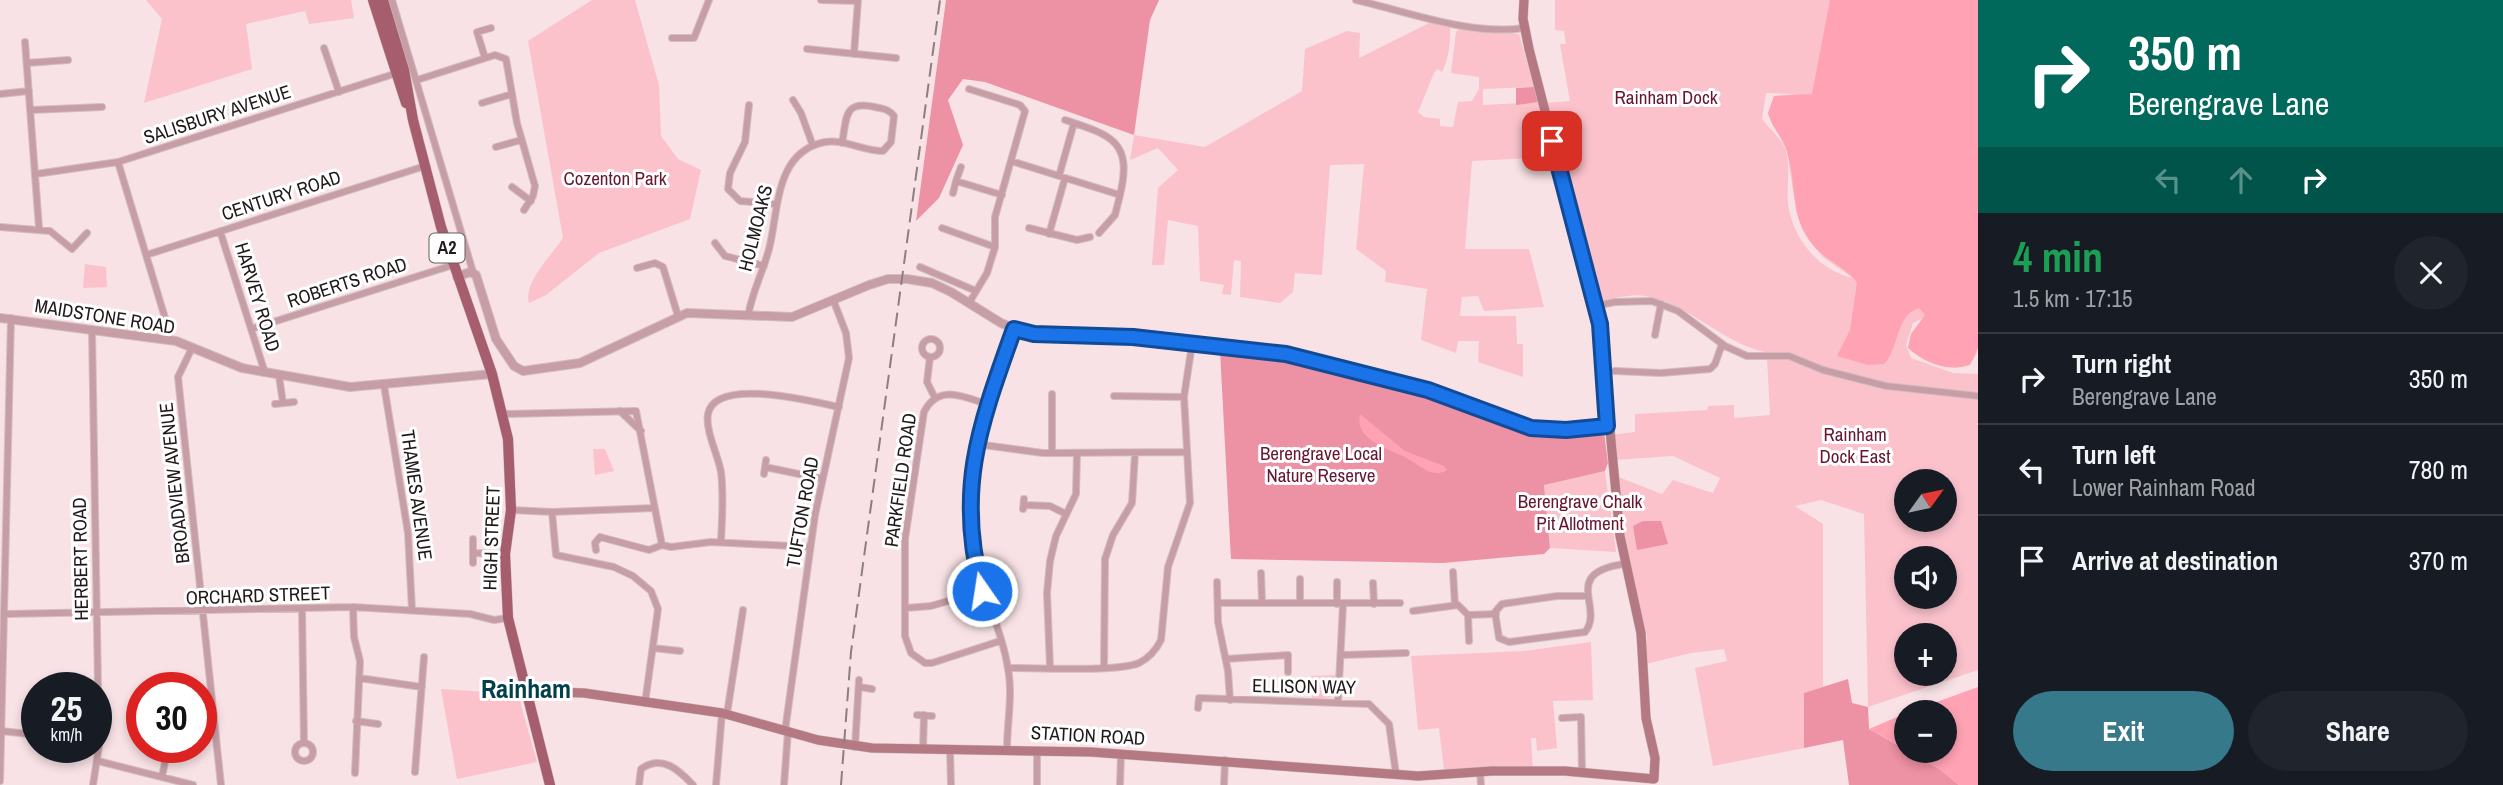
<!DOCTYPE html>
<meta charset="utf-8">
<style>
body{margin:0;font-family:"Archivo Narrow",sans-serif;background:#20242c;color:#f1f3f6;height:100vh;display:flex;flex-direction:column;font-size:26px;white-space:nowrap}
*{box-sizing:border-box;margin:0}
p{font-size:23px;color:#9ea1a6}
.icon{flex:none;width:38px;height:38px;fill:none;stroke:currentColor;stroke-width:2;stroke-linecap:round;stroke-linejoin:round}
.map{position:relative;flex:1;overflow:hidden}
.drawer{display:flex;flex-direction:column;background:#171b24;width:525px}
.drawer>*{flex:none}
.banner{background:#00695c;color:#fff;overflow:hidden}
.needle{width:46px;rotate:57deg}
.fabs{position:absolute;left:1894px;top:469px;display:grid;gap:14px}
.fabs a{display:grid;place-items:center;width:63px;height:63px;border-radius:50%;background:#171b24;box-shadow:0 4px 10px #0003;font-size:35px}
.speed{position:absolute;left:21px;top:672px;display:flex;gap:14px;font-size:35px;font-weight:700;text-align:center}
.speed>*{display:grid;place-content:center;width:91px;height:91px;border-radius:50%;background:#171b24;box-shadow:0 4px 10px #0003;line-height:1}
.speed small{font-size:18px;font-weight:400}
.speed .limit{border:10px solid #d22;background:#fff;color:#111}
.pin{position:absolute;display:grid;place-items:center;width:60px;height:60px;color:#fff;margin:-30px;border-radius:14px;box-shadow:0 4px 10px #0006}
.me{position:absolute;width:77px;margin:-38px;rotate:347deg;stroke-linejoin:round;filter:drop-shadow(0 0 5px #0008)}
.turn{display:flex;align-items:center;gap:24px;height:147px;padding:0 35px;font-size:32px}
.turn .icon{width:91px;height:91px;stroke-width:2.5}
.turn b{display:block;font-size:49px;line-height:60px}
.lanes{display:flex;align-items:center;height:66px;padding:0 35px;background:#0003;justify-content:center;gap:35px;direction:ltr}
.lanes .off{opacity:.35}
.round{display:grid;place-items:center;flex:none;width:74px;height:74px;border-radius:37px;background:#20242c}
.headline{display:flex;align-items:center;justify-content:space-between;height:119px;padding:0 35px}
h1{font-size:42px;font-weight:700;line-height:52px;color:#1e9e55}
.button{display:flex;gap:14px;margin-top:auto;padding:14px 35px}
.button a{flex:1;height:80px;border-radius:42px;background:#36798a;color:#fff;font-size:28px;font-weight:700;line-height:80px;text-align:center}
.button a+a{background:#20242c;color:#f1f3f6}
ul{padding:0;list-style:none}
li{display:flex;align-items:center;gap:21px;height:91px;padding:0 35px;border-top:2px solid #363941}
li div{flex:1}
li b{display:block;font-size:26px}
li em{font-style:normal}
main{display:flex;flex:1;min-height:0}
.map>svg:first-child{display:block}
</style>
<main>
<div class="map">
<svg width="1978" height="785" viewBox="0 0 1978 785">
<rect width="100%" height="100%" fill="#f8e2e5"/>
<path fill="#fbc2cc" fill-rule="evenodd" d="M146,0h205l3,18 -45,6 -4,-13 -59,13 6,45 -108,34 18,-84z
M592,0h43l24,85 2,51 17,23 23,11 -11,49 -91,34 -53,42 -17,8c-6,-21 23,-48 34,-65l-35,-197z
M1555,0h423l-1,353c-11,28 -53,10 -69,-5l3,-14 12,-16 -10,5 -7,22 5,13 42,15 25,1v296l-110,37 -4,-193 -43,-14 -26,6 28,18v163l-19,6v55l-91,18 -18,-98 32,-7 -3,-12 -33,4 -45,11 1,-28 -17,-69 -14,-91 46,18 11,-14 40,13 7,-15 -47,-22 -59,4 -3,-25 24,-3v-18l72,-4 1,-4 26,-1v13l36,-3 -3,-57 -2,-6c-43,-9 -75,-48 -120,-56 -13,-3 -30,3 -44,4l-18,-54 -36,-143 23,-2 -10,-57h6l-2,-13 -9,-1zM1766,93l32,1 -24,2 -6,17 19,37 9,61 6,18 21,28 30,21c-35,-8 -60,-39 -65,-74 -2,-17 4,-45 -5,-60 -6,-9 -15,-17 -21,-25zM1906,481h38v39h-38zM1906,558h38v39h-38zM1906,635h38v39h-38z
M1431,22l19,3c1,16 -1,33 -8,47l-5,-3 -3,4 -16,39 6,5 16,2v7l13,1 5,-25 14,-1 7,-12v-12l-28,-4 5,-41 5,-5 58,7 15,53 -51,2v16l55,-3 15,55 -81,4 -7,88h64l15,58 -60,4 -6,-15 -16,1 -2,19h56l1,28h6v33l-45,-15 1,-21h-21l-2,12 -35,-13 6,-51 -42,-7 1,-11 -30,-22 8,-85 -34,1 -8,110 -27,-2 -2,19 -13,11 -40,-6 1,-36 -7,-1 -3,35 -9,-1 2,-9 -24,-4 -2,-55 -30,-6 -4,45h-12l6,-77 20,-18 -20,-22 -28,12 4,-25 71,12 97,-56 3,-42 42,-18 13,2 -1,25z
M85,264l21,3 1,20 -24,1z
M593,449h12l9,22 -19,4z
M1605,471l11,81 -66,-4 -6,-64z
M1591,642l2,58 -40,1 4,47 -20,3 -1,-13h-5l2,31 -89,1 -5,-42 -21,2 -7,-74 113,-5z
M1337,675l-3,22 -22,2 -1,-23z
M441,689l77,5 19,68 -80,17z"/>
<path fill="#ed91a4" d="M946,0h213l-9,20 -16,115 -149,-53 -22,-3 -15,21 15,45 -24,53 -23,23z
M1534,87l4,15 -22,3v-17z
M1220,350c64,7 128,16 189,37 35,11 69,30 105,41 30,8 60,1 90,5l4,30 -3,8 -61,14 6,63 -6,6 -101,9 -212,-4z
M1643,521h18l7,23 -31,6 -4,-24z
M1848,679l4,24 16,4 1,22 72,41 18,15h-110l-6,-45 -39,8v-55z"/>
<path fill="#ffa2b4" d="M1830,0h148v348l-8,17c-23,7 -45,-2 -62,-17l3,-14 14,-19 -6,-7c-24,7 -20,42 -35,56l-16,1 -31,-9 13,-26 7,-47c-7,-13 -33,-23 -45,-39 -22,-27 -15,-60 -25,-92 -4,-15 -16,-25 -19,-39l6,-17 38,-2z
M1360,414l45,37 39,15 3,4c-16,10 -29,-7 -44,-14 -17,-8 -49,-17 -43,-42z
M1978,687v98h-19l-18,-15 -34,-19h37v-39h-35z
M1906,713v37l-37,-21 35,-15z"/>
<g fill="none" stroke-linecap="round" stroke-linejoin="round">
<g stroke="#d1bec0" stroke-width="8">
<path id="minor" d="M392,0l81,272
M821,0l37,1
M1356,0c53,12 115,36 168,28
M672,38h22l15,-38
M25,42l14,186
M324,48l15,44
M807,49l89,9
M854,54l4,-54
M485,58l-8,-26 14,-4
M27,63l41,-3
M417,80l78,-25 11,4 11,64 18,63 -2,10 -9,14
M0,94l29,-3
M793,100l8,13 12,33
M482,103l30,-9
M749,105l-4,37 -15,31 -2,16 12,12 35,3
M31,110l71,-3
M1065,120c46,15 68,21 55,75
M496,147l25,-7
M1011,161l109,34 -5,20 -16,18
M118,162l51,169v9
M961,167l-5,14 46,14
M36,174l82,-12 279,-89
M1059,176l15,-53
M512,187l19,14
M953,193l3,-12
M0,227l50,4 22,18 15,-16
M942,228l53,19
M1029,228l48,12 13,-3
M220,231l45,142
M1049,234l16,-56
M715,243l10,13 39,10
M146,255l279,-89
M920,267l56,24
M637,268l18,-5 8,4 15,49
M969,303l18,-30 8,-26v-30l30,-106 -5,-6 -51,-16
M1595,306l20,-4 37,-1 26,10 47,35 22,10h42l34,14 63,16 92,10
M748,316c4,-24 15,-44 21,-67 10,-38 5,-97 56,-107 19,-3 39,9 58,9l8,-9 3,-26c-5,-7 -11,-7 -19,-9 -32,-7 -28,11 -33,36
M251,329l202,-64
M92,331l7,415 -6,39
M1655,335l6,-31
M922 348a9 9 0 1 1 18 0a9 9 0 1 1-18 0Z
M192,348l-14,29 43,408
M930,357l-3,25 8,16
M1615,371l46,2 49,-4 5,-5 7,-20
M279,376l4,27
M384,385l24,148 4,77
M1114,396l70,1
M275,404l19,-2
M986,404c-23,-8 -48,-20 -62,8l-19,127v97l6,17 14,10h7l68,-22
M620,411l21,20
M503,414l133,-3 26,134
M976,444l67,9 144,-1
M1052,453v-59
M765,467l58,12
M764,474l2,-14
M1024,505l26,1 16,8
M1023,509l1,-10
M511,510l41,2 102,-4
M552,512l4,43 58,12 19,9 18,15 7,18 -13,94
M721,542c1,-23 3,-47 0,-70 -3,-17 -16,-42 -13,-58 7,-38 106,-12 131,-7
M596,550l-1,-7 5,-6 49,13 13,-5 9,2 40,-5 99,5
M473,553l32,1
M473,563v-24
M1453,572l2,33
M1261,573l1,29
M1300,579v24
M1217,582l1,40 10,49 2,29
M1337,582v22
M1373,583l1,21
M1587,596h-30l-55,8 -7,8 4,26 10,4 76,-10c20,-24 -25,-59 39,-68
M1218,603h182
M353,607l1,30 6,24 -5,112
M906,608l25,-2 51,-15
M302,609l2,134
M1413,611l45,-6 10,10 28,-1
M6,614l347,-7 117,7 24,6 14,-2
M1468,615l1,26
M653,648l27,3
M1342,655l64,-2
M1226,659l62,-4v17
M1050,667l-3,-74 3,-32 6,-25 20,-42 1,-41
M1104,667l1,-108 8,-24 19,-32 3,-50
M1008,668c27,0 111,4 131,-5 10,-5 17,-13 22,-23l7,-73 22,-64 -6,-106 8,-53
M359,678l63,9
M860,687l12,2
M1338,702l5,-97
M1198,708l1,-10 170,6 20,20 7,50
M727,714l16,-104
M917,715l15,1
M1562,718l19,-1 1,55
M356,721l22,3
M2,731l35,4
M785,731l30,-216 34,-157 -3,-25 -12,-31
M295 752a9 9 0 1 1 18 0a9 9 0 1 1-18 0Z
M855,747l4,-67
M1007,749c0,-26 6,-54 1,-80 -7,-46 -32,-85 -37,-133 -7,-74 18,-139 43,-207
M923,750l1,-35
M950,750l1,35
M98,761l95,24
M1480,771l1,14
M415,772l9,-115
M162,777l6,-30
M0,781l11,-463
M639,785l2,-16c21,-15 38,1 52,16
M716,785l6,-72
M784,785l4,-54
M1037,785v-35
M1120,785l1,-31
M1224,785l1,-25"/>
</g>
<g stroke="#d1bec0" stroke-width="10">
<path id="tertiary" d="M457,277l13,-5 6,3 20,64 18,27 9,5 57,-8 107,-50 105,4 77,-32 19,-6h19l25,4 19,9 50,31 23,9 109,5 152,17 143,36 103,38 30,2 46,-4
M0,318l176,23 66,27 108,19 142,-13"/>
</g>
<g stroke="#d1bec0" stroke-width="10">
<path id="secondary" d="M525,691l59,2 138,20 96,27 54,8 219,4 327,24 74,-5h73l89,8 1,-21 -9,-40 -5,-85 -21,-97 -20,-212 -71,-275 -6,-30 1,-19"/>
</g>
<g stroke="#d1bec0" stroke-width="11">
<path id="primary" d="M373,0l33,103
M383,0l21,70 9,50 28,107 51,147 16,65 3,71 -6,44 3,64 42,167"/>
</g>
<use href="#minor" stroke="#c79ea5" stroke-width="6"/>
<use href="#tertiary" stroke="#c79ea5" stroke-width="8"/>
<use href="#secondary" stroke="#b57984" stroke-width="9"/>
<use href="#primary" stroke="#a65d6d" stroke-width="10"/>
<path stroke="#8d7e80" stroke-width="2" stroke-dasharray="14 7" stroke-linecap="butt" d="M841,785l10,-133 89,-652"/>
</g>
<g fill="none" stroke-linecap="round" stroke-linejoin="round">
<g stroke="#114b97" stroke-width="18">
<path id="route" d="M982,591c-27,-102 -2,-167 32,-262l20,5 99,3 153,17 142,36 103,38 35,2 41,-4 -7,-102 -48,-183"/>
</g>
<use href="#route" stroke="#1a73e8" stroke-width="12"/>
</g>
<g text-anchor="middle" stroke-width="6" stroke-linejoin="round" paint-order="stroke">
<rect fill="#fff" stroke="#635e5f" stroke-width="2" x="429.5" y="233.5" width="35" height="29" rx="5"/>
<g font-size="18" font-weight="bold" fill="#20191a">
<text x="447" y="254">A2</text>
</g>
<g font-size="19" fill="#66162f" stroke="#fff">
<text x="1666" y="104">Rainham Dock</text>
<text x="615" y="185">Cozenton Park</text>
<text x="1855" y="441">Rainham<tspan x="1855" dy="22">Dock East</tspan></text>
<text x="1321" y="460">Berengrave Local<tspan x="1321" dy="22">Nature Reserve</tspan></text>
<text x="1580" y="508">Berengrave Chalk<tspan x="1580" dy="22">Pit Allotment</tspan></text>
</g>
<g font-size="19" fill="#20191a" stroke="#fff">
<text transform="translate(217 114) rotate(-18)" y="7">SALISBURY AVENUE</text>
<text transform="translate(281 195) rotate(-18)" y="7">CENTURY ROAD</text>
<text transform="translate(755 228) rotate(-76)" y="7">HOLMOAKS</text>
<text transform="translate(347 282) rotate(-18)" y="7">ROBERTS ROAD</text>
<text transform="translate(258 297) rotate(73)" y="7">HARVEY ROAD</text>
<text transform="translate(105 316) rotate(9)" y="7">MAIDSTONE ROAD</text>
<text transform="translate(900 480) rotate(-82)" y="7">PARKFIELD ROAD</text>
<text transform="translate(174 483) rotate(-96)" y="7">BROADVIEW AVENUE</text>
<text transform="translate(417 495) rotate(82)" y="7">THAMES AVENUE</text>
<text transform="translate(802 512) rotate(-80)" y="7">TUFTON ROAD</text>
<text transform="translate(491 538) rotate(-88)" y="7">HIGH STREET</text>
<text transform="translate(80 559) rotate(-91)" y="7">HERBERT ROAD</text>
<text transform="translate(258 595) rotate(-2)" y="7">ORCHARD STREET</text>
<text transform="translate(1304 686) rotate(1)" y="7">ELLISON WAY</text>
<text transform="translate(1088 735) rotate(3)" y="7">STATION ROAD</text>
</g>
<g font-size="26" font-weight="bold" fill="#03404d" stroke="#fff">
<text x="526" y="698">Rainham</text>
</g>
</g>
</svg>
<div class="fabs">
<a><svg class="needle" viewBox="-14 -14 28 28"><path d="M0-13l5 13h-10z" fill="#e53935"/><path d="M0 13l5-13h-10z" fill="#9ea1a6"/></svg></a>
<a><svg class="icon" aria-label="sound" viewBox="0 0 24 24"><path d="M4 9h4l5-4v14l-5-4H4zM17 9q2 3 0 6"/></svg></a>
<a>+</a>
<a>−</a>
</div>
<div class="speed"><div>25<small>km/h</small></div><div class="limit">30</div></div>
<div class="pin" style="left:1552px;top:141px;background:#d93025"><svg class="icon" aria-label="arrive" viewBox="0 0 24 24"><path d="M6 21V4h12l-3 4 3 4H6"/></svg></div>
<svg class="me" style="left:982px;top:591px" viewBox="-20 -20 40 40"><circle r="17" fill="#1a73e8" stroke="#fff" stroke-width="3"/><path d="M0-11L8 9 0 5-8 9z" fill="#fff"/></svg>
</div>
<section class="drawer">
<div class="banner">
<div class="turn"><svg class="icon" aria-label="right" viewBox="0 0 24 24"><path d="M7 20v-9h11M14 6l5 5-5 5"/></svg><div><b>350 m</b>Berengrave Lane</div></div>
<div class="lanes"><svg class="icon off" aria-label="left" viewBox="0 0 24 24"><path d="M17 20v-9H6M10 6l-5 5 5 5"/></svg><svg class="icon off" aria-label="ahead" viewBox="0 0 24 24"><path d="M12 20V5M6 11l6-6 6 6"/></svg><svg class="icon" aria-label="right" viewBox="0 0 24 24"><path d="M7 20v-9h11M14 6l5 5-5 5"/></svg></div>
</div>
<div class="headline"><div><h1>4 min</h1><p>1.5 km · 17:15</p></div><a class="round"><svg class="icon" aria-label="close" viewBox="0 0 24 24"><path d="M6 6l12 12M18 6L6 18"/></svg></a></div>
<ul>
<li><svg class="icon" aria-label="right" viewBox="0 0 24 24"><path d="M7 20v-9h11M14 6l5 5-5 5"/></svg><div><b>Turn right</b><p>Berengrave Lane</p></div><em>350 m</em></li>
<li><svg class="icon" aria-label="left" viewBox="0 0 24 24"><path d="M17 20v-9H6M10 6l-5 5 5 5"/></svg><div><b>Turn left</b><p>Lower Rainham Road</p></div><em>780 m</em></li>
<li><svg class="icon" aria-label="arrive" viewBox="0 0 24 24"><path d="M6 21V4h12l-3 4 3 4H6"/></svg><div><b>Arrive at destination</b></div><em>370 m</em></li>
</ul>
<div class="button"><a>Exit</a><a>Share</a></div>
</section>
</main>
